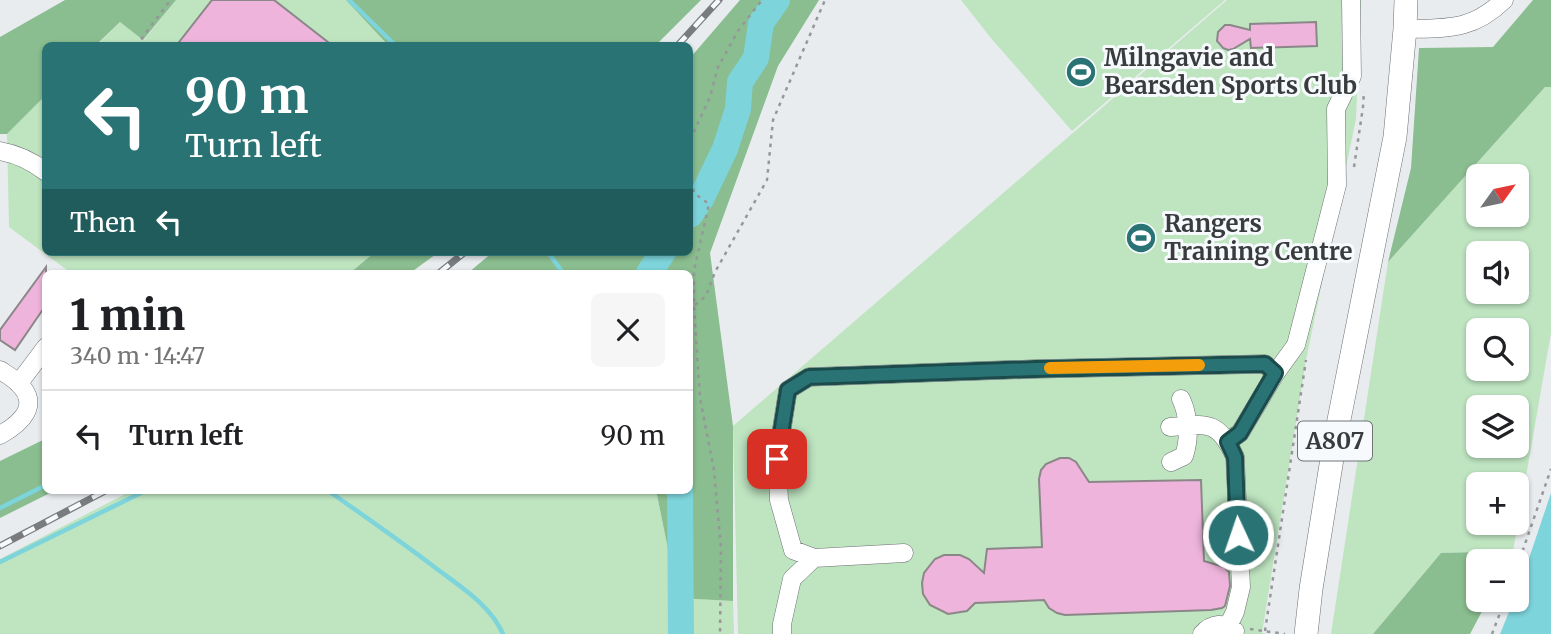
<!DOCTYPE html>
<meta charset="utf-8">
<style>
body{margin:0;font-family:Merriweather,serif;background:#f6f6f6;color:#202124;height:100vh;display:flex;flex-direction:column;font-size:26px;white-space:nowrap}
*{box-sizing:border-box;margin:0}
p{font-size:23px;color:#757577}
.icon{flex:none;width:38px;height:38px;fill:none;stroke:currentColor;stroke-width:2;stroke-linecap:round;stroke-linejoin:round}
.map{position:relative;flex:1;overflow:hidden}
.side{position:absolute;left:42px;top:270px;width:651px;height:224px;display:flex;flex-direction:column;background:#fff;border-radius:10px;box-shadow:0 2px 5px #0004}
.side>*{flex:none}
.top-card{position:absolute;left:42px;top:42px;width:651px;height:214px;border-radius:10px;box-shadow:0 2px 5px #0004;background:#297374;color:#fff;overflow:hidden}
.needle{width:46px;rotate:57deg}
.fabs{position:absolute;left:1466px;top:164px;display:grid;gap:14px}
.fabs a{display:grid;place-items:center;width:63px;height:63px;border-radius:10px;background:#fff;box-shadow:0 2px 5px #0004;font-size:35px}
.pin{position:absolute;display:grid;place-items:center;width:60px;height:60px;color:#fff;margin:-30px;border-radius:14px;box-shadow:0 4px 10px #0006}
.me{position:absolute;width:77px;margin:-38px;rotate:357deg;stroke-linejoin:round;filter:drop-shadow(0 0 5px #0008)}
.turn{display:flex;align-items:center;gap:24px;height:147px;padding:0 28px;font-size:32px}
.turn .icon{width:91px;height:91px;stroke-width:2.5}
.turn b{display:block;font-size:49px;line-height:60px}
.then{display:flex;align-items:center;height:66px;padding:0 28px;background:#0003;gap:14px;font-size:26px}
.round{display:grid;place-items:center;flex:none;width:74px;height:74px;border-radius:10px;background:#f6f6f6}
.overview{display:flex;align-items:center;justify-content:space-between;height:119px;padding:0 28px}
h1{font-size:42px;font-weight:800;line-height:52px}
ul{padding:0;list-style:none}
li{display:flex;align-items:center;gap:21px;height:91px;padding:0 28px;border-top:2px solid #e0e0e0}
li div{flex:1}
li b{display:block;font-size:26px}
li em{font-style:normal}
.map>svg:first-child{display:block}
</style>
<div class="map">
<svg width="1551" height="634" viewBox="0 0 1551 634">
<rect width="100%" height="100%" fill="#e9ecef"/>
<path fill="#bee4c0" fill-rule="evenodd" d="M176,0h170l43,45 -293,1 24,-24 24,18z
M961,0h264l-153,131 -82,-94z
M1227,0h134l-5,119 -50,241 -44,273 5,1h-529l-5,-208z
M1545,87h6v246l-38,218 -72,2 -68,81h-42l57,-372zM1479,177h38v38h-38zM1479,254h38v38h-38zM1479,331h38v38h-38zM1479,408h38v38h-38zM1479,485h38v38h-38z
M45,96l1,156h329l-25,21h-279l-62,-46 -2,-93z
M133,490h523l22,108 55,3 1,33h-56v-25l-3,25h-675v-75z"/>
<path fill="#8abd8f" d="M65,0h111l-33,40 -23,-18 -24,23 -50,1 -1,50 -38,38h-7v-97z
M346,0h355l-45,45 -267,1z
M740,0h79l-41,66 -68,187 23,173v175l-55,-3 -22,-108h34v-217h-222l25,-21h197v-194z
M1533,0h18v87h-6l-157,175 23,-94 8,-120 74,-1z
M375,252h64l-29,21h-60z
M45,439l1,51h10l-56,28v-57z
M1513,551l-5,11h-29v38h9l-18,34h-97l68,-81z"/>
<path fill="#7dd4db" d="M1551,493v141h-51l14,-34h3v-6z"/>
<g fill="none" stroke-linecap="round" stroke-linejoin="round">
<path stroke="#7dd4db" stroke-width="4.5" d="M349,0l47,46
M548,252l15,21
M327,490c36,25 72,50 106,76 26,20 57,38 70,68
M0,508l46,-23
M0,562l147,-72"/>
<path stroke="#7dd4db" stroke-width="26" d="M690,215l11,-16 24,-50 13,-40 2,-27 16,-24 5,-35 16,-23
M649,273l14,-21
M680,490l1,144"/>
</g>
<path fill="#eeb4db" stroke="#8b8789" stroke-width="2" d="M212,0h62l59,46h-157z
M1316,22l1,24 -66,2 -1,-9 -17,10 -5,1 -5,-2 -6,-7 1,-9 7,-7h5l20,5v-6z
M46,267v38l-31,45 -15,-10v-10z
M1060,458h9l7,4 13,20 112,-2 3,81 20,6 5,5 1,14 -5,20 -3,2 -11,2 -146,5 -8,-2 -8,-5 -5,-8 -69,3 -8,8 -19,3 -18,-9 -7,-11 -1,-11 2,-10 11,-14 9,-4h16l9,4 15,14 3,-24 55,-2 -3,-68 2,-9 5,-6z"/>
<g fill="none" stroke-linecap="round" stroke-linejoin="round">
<g stroke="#6b6e71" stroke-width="19">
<path id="minor" d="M1405,29c42,-1 67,2 99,-29
M0,151c17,3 32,10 46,21
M0,370c6,4 13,8 18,13 24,22 2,41 -18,52
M19,383l27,-36
M1170,427c36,-3 48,-8 65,30l6,130 -6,25 -7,14
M1228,441l12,-8 35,-59 21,-29 41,-160 -1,-76 16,-33 -1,-76
M1171,462l13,-6c6,-18 5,-40 -3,-57
M814,558l90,-5
M782,634v-10l10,-45 22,-21 -21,-8 -14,-50 -2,-41 11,-69 21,-13 226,-8 230,-5 10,10
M1202,634c10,-11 22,-12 33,-3"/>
</g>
<g stroke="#6b6e71" stroke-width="24">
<path id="major" d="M1306,634l5,-45 24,-149 60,-303 10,-108 1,-29"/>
</g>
<path stroke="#959799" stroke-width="2.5" stroke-dasharray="3.5 5" stroke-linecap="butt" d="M136,46l33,-44 -1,-2
M690,140l20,-43 8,-30 20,-36 24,-31
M1354,167l9,-60 1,-16
M690,172l4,21 15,11 -15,66v36l6,92 14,72 7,79 -1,85
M695,305l11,-9 9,-24 52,-92 6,-60 52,-120
M1517,567l34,-98
M1250,629l35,5
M1265,631l41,-271
M1492,634l13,-34"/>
<use href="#minor" stroke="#fff" stroke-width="18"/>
<use href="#major" stroke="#fff" stroke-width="23"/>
<g stroke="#797b7d" stroke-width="7">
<path id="rail" d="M677,46l42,-46
M439,273l26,-21
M0,546l107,-56"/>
</g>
<use href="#rail" stroke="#f6fafd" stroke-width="4.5" stroke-dasharray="13" stroke-linecap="butt"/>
</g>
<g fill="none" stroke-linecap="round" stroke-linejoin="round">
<g stroke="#1b4b4b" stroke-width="18">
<path id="route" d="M777,459l11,-69 21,-13 226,-8 230,-5 10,9 -35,60 -12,9 7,15 3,78"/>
</g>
<use href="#route" stroke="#297374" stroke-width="12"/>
<path stroke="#f59e0b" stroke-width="12" d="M1050,368l149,-3"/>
</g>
<defs>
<g id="stadium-disc" transform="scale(1.575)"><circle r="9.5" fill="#297374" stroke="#f6fafd"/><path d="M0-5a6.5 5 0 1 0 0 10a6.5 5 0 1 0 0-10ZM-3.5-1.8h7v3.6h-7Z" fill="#fff"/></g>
</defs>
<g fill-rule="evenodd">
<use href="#stadium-disc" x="1081" y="72"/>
<use href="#stadium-disc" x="1141" y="238"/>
</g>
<g text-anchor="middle" stroke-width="6" stroke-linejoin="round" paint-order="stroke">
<rect fill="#f6fafd" stroke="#727476" stroke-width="2" x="1298" y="421.5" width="74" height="39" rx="5"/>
<g font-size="23" font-weight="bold" fill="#393b3c">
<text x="1335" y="449">A807</text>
</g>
<g font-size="24" font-weight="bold" fill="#393b3c" stroke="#f6fafd" text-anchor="start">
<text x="1104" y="66">Milngavie and<tspan x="1104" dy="28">Bearsden Sports Club</tspan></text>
<text x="1164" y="232">Rangers<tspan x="1164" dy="28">Training Centre</tspan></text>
</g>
</g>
</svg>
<div class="fabs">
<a><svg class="needle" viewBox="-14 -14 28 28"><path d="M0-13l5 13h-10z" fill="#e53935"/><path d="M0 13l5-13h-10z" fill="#757577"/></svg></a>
<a><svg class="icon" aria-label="sound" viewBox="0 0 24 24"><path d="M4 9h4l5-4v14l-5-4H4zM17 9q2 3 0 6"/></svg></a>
<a><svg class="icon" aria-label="search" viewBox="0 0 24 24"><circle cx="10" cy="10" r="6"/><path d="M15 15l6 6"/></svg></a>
<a><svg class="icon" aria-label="layers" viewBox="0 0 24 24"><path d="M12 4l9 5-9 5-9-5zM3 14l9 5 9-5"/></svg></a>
<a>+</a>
<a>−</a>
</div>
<div class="pin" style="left:777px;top:459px;background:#d93025"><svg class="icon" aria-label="arrive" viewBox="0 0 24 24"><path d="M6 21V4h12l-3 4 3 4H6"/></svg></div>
<svg class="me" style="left:1238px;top:535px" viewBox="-20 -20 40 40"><circle r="17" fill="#297374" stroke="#fff" stroke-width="3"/><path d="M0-11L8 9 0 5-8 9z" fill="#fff"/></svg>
<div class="top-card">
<div class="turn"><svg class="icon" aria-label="left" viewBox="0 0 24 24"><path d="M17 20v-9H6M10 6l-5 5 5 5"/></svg><div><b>90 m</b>Turn left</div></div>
<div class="then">Then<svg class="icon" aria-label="left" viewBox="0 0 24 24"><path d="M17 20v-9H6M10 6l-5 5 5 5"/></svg></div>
</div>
<section class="side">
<div class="overview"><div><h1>1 min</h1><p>340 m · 14:47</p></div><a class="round"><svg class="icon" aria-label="close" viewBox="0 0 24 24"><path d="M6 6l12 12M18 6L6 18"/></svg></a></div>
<ul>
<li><svg class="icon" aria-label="left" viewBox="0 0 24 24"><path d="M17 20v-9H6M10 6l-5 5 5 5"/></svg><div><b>Turn left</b></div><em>90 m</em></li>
</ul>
</section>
</div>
